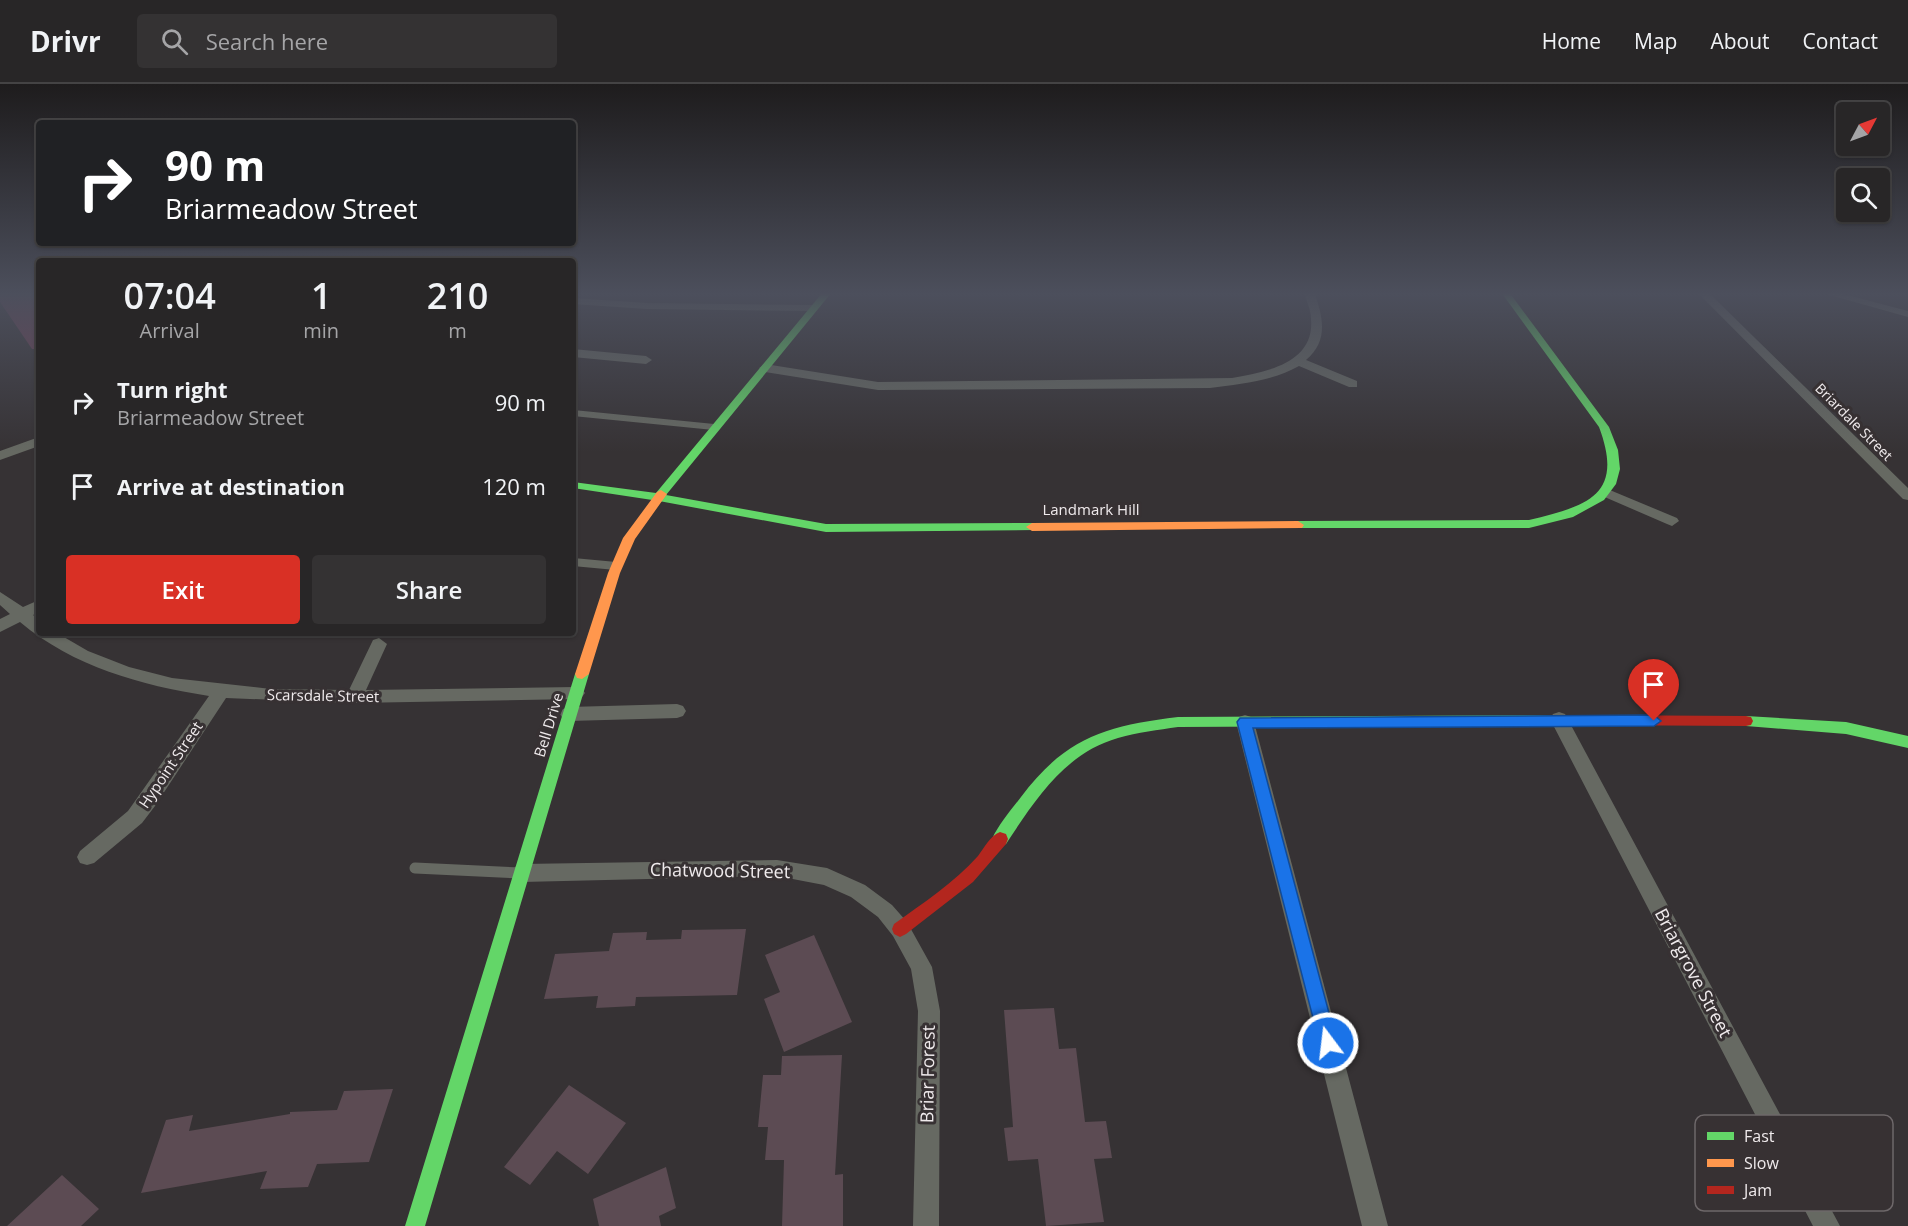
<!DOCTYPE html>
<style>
body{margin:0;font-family:"Open Sans",sans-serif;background:#343233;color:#f1f3f6;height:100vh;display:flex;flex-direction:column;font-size:22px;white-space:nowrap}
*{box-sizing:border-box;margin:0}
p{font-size:20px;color:#a5a5a7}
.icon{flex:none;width:33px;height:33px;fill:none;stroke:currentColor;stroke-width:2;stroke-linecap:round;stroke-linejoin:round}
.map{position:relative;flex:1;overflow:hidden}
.sheet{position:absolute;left:36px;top:174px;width:540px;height:378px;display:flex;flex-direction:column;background:#282627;border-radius:6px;box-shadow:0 2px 4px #0004,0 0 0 2px #444344}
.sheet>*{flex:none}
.top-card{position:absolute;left:36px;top:36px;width:540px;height:126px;border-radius:6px;box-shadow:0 2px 4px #0004,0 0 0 2px #444344;background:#202124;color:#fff;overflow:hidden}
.needle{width:39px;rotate:49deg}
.controls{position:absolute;left:1836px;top:18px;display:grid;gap:12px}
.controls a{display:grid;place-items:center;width:54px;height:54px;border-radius:6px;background:#282627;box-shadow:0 2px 4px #0004,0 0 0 2px #444344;font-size:30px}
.pin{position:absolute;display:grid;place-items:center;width:51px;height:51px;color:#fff;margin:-62px -26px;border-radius:50% 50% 50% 0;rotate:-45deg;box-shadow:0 0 6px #0007}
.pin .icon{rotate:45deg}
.me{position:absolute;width:66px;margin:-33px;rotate:345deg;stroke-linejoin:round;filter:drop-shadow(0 0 4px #0008)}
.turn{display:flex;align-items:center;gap:21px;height:126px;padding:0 30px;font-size:27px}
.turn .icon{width:78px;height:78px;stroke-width:2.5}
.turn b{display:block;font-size:42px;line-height:51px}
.eta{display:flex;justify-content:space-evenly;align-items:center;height:102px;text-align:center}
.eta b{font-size:36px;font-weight:600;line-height:42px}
.primary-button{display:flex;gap:12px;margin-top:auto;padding:12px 30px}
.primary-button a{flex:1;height:69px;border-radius:6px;background:#d93025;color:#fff;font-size:24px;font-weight:600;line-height:69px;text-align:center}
.primary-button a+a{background:#343233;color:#f1f3f6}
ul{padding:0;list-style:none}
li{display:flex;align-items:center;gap:18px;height:84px;padding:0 30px}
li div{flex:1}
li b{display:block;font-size:22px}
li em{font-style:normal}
header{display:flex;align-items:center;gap:36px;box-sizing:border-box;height:84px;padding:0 30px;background:#282627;border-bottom:2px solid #444344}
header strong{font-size:28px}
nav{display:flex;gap:33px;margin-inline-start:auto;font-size:21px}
.search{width:420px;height:54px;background:#343233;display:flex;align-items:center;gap:15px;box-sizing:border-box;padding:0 21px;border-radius:6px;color:#a5a5a7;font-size:22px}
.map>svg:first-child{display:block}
</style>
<header>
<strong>Drivr</strong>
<div class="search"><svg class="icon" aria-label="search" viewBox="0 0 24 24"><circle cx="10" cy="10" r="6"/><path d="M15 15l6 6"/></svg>Search here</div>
<nav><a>Home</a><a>Map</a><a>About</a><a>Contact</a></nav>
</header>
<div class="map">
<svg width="1908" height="1142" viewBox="0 0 1908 1142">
<rect width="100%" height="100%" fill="#363234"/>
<path fill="#723f55" d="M0,208h39v57h-7l-32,-47z"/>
<path fill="#5c4b53" d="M746,845l-9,66 -101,2 -1,9 -39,2 2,-12 -54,3 11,-45 54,-3 4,-18 34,-1 -1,8 35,-1 1,-9z
M814,851l38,87 -68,30 -20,-53 16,-7 -15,-37z
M1054,924l5,41 17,-1 9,74 21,-1 6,37 -18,1 10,63 -58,4 -8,-67 -30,2 -4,-33 9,-1 -9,-117z
M842,971l-7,120 8,-1v52h-61l2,-66h-19l3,-33h-10l5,-52h18l1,-19z
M569,1001l57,38 -38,51 -31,-23 -27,34 -26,-18z
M393,1005l-24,73 -52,2 -9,23 -48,2 7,-18 -126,22 25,-73 27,-5 -4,16 101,-17v-2l47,-2 7,-19z
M666,1083l10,41 -17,8 2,10h-62l-6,-27z
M62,1091l37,34 -18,17h-74z"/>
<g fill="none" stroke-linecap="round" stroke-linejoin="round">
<path stroke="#666962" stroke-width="6" d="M573,217l74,5 167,2
M573,329l141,14"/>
<path stroke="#666962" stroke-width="8" d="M573,478l43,4"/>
<path stroke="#666962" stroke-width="11" d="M415,784l105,5"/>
<path fill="#666962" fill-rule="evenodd" d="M1304,208h10c9,24 15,49 -8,68l51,21v6h-8l-50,-21c-26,15 -59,18 -89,22l-332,2 -113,-18 -6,-4 6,-4 113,18 354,-4c34,-6 83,-15 79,-59 0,-9 -5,-19 -7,-27z
M1697,208h11l200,196v12l-5,-1z
M1819,208h17l72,19v6z
M573,265l73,7 6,4 -6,4 -73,-7z
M39,353v9l-39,14v-9z
M1605,404l72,30 2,3 -7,5 -5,-2 -67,-29 -2,-3z
M0,508l23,15 16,-7v12l-6,3 6,5v13h18l31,18 41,16 43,11 99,11 78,1 24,-50 6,-2 8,6 -21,46 210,-3 6,2 3,4 -3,4 -6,2 -222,4 -128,-5 -71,108 -13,17 -48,40 -7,2 -7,-2 -3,-6 3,-6 48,-40 81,-115c-69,-11 -135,-29 -189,-74l-20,10v-13l10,-5 -10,-9z
M677,620l6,2 3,5 -3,5 -6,2 -108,3 -6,-2 -3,-5 3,-5 6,-2z
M1559,628l6,2 275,512h-27l-263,-507 3,-5z
M1245,631l6,2 3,5 134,504h-26l-126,-504 3,-5z
M777,776l50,8 38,17 27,20 15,17 25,45 8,44 -1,215h-26l5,-215 -7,-42 -18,-33 -15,-19 -27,-20 -27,-12 -47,-9 -255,6 -7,-3 -3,-6 3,-6 7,-3z"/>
<path fill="#63d668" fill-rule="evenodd" d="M823,208h9l-166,203 160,29 206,-1 6,4 -2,3 -210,2 -167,-31 -86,-13v-6l83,11z
M1501,208h8l100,135 9,23 2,19 -4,15 -12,16 -31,17 -44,11h-235l-2,-3 6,-4 231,-1c58,-14 96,-24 70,-93z
M582,585l7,5 -164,552h-20l170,-552z
M1579,631l5,1 2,4 -2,4 -5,1 -401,2c-20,3 -40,5 -60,11 -53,15 -83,62 -112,106l-6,2 -6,-2 -2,-5c7,-15 19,-29 29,-42 45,-60 85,-71 157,-80z
M1746,632l100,6 62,14v12l-62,-14 -100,-8 -5,-1 -2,-4 2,-4z"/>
<path fill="#ff974d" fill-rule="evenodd" d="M661,406l6,4 -32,45 -15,34 -31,101 -7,5 -5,-1 -2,-4 33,-101 15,-35 34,-46z
M1298,437l6,4 -2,3 -270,3 -6,-4 6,-4z"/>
<path fill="#b3261e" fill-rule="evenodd" d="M1579,631l167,1 5,1 2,4 -2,4 -5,1 -167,-1 -5,-1 -2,-4 2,-4z
M1000,748l6,2 2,5 -2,5 -33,38 -67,52 -6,3 -6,-3 -2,-5 2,-5c29,-21 60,-41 84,-68 6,-8 12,-20 22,-24z"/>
</g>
<linearGradient id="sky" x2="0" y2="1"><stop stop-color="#1e1c1d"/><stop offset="0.57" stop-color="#4c4f5c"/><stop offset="1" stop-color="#4c4f5c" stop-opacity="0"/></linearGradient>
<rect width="1908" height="368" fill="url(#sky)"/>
<path fill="#1a73e8" stroke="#114b97" stroke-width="1.5" d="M1654,631l7,6 -7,5 -401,2 84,315 -3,6 -6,3 -7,-3 -84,-327 3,-4z"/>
<g text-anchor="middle" stroke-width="6" stroke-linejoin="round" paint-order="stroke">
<g font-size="14" fill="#efeaec" stroke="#373133">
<text transform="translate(1854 338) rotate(45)" y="5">Briardale Street</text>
</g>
<g font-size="15" fill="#efeaec" stroke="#373133">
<text x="1091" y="431">Landmark Hill</text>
<text transform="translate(323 612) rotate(1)" y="5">Scarsdale Street</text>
<text transform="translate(549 641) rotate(-73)" y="5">Bell Drive</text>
<text transform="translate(171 681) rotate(-56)" y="5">Hypoint Street</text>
</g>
<g font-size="18" fill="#efeaec" stroke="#373133">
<text transform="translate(720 787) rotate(1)" y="6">Chatwood Street</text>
<text transform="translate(1693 889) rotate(62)" y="6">Briargrove Street</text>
<text transform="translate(928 990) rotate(-89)" y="6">Briar Forest</text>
</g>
</g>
<rect x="1695" y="1031" width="198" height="96" rx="9" fill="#373133" stroke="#6e686a" stroke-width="1.5"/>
<rect x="1707" y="1048" width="27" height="8" fill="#63d668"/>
<rect x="1707" y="1075" width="27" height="8" fill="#ff974d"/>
<rect x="1707" y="1102" width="27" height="8" fill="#b3261e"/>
<g font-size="16" fill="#efeaec">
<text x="1744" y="1058">Fast</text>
<text x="1744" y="1085">Slow</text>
<text x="1744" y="1112">Jam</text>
</g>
</svg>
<div class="controls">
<a><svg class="needle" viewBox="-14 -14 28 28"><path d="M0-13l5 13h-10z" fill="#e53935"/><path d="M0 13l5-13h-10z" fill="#a5a5a7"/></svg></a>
<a><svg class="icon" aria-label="search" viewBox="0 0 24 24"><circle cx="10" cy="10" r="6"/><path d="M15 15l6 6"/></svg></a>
</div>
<div class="pin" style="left:1654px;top:637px;background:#d93025"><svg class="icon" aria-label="arrive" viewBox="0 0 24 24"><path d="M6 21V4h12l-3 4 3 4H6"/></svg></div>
<svg class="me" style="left:1328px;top:959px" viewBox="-20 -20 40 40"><circle r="17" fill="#1a73e8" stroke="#fff" stroke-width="3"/><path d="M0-11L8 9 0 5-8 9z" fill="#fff"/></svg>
<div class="top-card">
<div class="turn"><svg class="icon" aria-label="right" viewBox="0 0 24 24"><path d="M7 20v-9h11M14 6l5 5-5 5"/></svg><div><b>90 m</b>Briarmeadow Street</div></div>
</div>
<section class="sheet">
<div class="eta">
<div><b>07:04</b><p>Arrival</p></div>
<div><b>1</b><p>min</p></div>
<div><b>210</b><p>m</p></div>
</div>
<ul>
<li><svg class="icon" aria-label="right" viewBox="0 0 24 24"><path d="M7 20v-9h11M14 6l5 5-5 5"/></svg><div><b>Turn right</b><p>Briarmeadow Street</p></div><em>90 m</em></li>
<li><svg class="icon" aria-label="arrive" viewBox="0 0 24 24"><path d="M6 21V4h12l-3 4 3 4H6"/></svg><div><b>Arrive at destination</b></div><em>120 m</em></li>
</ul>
<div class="primary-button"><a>Exit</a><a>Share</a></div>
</section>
</div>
